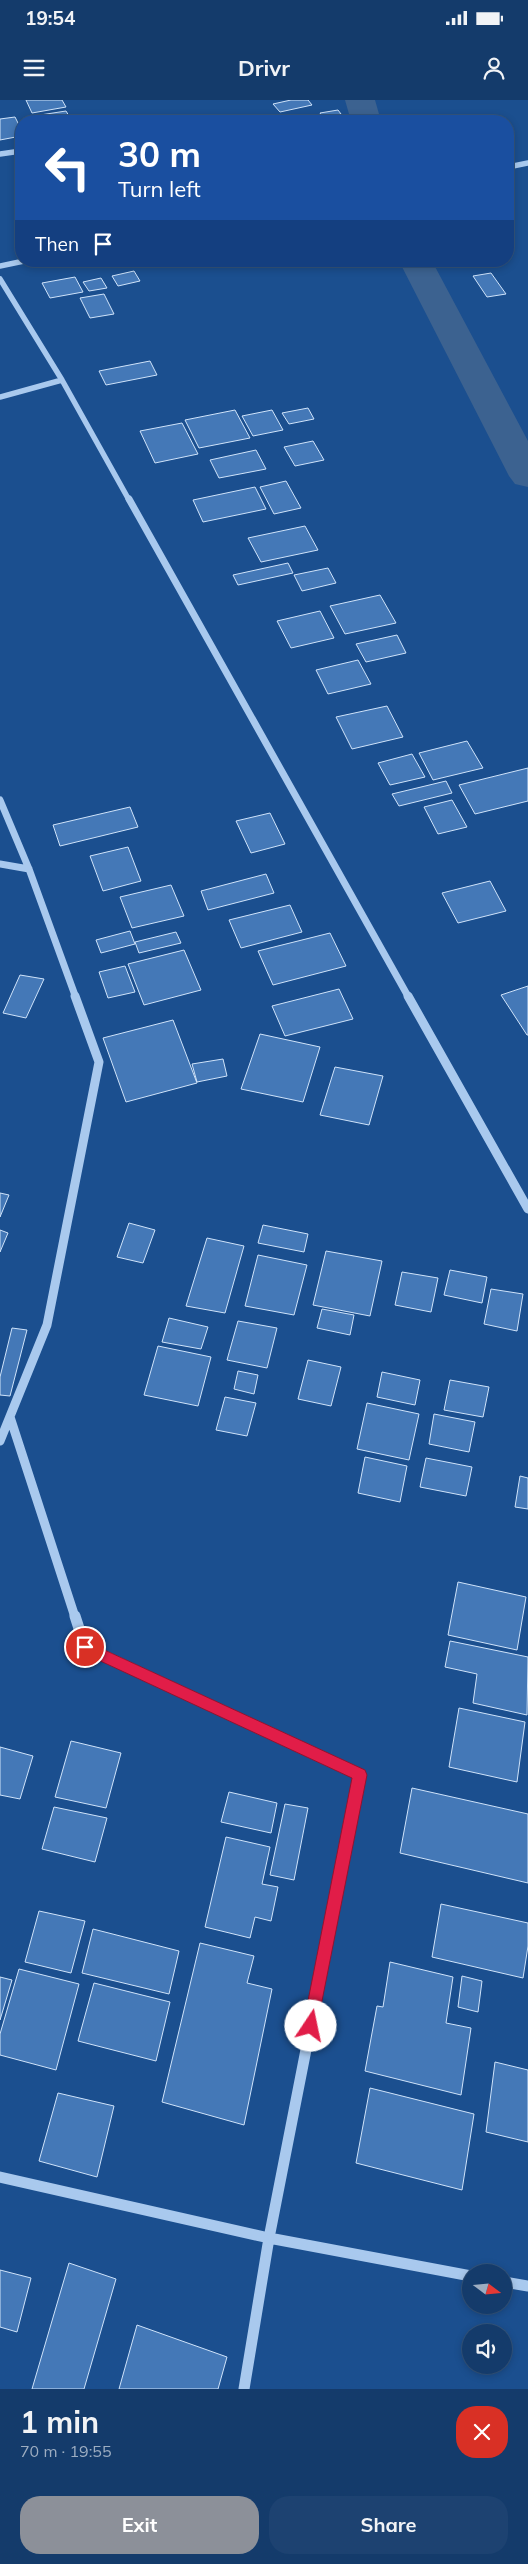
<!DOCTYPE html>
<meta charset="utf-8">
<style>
body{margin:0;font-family:Mulish,sans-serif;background:#1d4271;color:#f1f3f6;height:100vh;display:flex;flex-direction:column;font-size:19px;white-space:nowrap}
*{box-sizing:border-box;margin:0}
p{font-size:16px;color:#9dadc1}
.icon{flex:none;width:28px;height:28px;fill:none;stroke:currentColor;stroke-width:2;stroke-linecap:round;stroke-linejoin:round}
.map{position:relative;height:2289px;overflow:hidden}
.sheet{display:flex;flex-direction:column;background:#143b6b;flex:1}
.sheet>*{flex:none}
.guide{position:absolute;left:15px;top:15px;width:499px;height:152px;border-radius:20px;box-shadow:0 2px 8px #0003,0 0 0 1px #33557e;background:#1a4fa0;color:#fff;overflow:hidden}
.needle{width:32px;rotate:106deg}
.tools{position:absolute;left:462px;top:2164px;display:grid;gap:10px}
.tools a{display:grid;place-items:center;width:50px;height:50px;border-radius:50%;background:#143b6b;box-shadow:0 2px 8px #0003,0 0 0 1px #33557e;font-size:25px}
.pin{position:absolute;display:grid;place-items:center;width:42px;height:42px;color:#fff;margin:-21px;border:2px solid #fff;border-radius:50%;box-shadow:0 1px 5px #0007}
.me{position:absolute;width:55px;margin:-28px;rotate:11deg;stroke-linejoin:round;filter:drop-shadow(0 0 4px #0008)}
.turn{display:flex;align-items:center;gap:18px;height:105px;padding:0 20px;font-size:22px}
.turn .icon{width:65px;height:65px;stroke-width:2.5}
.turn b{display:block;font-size:35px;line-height:42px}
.then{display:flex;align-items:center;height:48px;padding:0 20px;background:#0003;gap:10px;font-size:19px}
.round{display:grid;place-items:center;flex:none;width:52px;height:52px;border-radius:20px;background:#1d4271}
.headline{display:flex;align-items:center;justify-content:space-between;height:85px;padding:0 20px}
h1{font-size:30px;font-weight:700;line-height:38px}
.cta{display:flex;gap:10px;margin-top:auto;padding:10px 20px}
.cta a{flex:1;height:58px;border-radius:20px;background:#8c9099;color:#fff;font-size:20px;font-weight:700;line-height:58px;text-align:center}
.cta a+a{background:#1d4271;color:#f1f3f6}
.status{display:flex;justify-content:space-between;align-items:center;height:35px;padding:0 25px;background:#143b6b;direction:ltr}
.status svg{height:14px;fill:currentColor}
header{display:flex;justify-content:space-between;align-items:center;height:65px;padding:0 20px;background:#143b6b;font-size:22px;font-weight:700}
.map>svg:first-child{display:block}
</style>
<div class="status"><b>19:54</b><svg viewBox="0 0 49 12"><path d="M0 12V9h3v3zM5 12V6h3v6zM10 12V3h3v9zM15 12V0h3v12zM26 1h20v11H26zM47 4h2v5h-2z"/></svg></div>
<header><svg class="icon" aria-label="menu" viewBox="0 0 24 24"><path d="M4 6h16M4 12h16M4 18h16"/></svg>Drivr<svg class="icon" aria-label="person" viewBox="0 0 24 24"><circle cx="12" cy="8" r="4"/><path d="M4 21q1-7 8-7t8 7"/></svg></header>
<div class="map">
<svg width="528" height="2289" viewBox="0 0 528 2289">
<rect width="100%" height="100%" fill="#1b4f8f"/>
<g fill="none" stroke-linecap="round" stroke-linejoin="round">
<path fill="#3c6290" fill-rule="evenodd" d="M345,0h30l6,21h-30z
M399,161h33l96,180v46l-13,-3 -6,-8z"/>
</g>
<path fill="#4478b7" stroke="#cfe3fa" d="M26,0h36l4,7 -34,6z
M291,0h17l4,5 -32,7 -7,-8z
M338,10l3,4 -18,4 -3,-5z
M66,11l6,10h-43l-2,-4z
M15,17l6,12v7l-21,4v-21z
M134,171l6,10 -22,5 -6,-10z
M491,173l15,21 -19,3 -14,-21z
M75,177l8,15 -33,6 -8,-15z
M101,178l6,10 -18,3 -6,-9z
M104,194l10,20 -24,4 -10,-20z
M150,261l7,14 -51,10 -7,-14z
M308,308l6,11 -25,5 -7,-11z
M235,310l15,28 -51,10 -14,-28z
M272,310l11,20 -30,6 -11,-20z
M182,323l16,31 -43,9 -15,-32z
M313,341l11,19 -29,6 -11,-19z
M256,350l10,19 -47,9 -9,-18z
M286,381l15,27 -27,6 -14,-27z
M255,387l11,22 -63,13 -10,-22z
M305,426l13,24 -57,12 -13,-24z
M288,463l5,10 -55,12 -5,-10z
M328,468l8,15 -34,8 -8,-16z
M380,495l16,28 -51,11 -15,-28z
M320,511l14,27 -43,10 -14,-27z
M397,535l9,18 -40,9 -10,-18z
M358,560l13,24 -43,10 -12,-24z
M387,606l16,31 -51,12 -16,-32z
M467,641l16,27 -50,12 -14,-27z
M412,654l13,23 -35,8 -12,-22z
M528,668v33l-53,13 -16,-29z
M446,681l6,12 -53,13 -7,-12z
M452,700l15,27 -29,7 -14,-27z
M130,707l8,20 -78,19 -7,-21z
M270,713l15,31 -34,9 -15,-32z
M128,747l13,34 -38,10 -13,-35z
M266,774l8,19 -66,17 -7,-19z
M490,781l16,30 -48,12 -16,-30z
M171,785l13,31 -52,12 -12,-31z
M290,805l12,27 -61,16 -12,-28z
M130,831l5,13 -34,9 -5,-13z
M176,832l5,11 -42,10 -4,-11z
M330,833l16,33 -73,19 -15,-34z
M184,850l17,40 -57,15 -16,-41z
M125,866l10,26 -27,6 -9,-26z
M20,875l24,4 -18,39 -23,-5z
M528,886v49h-1l-26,-40z
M339,889l14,30 -68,17 -13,-30z
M173,920l24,63 -71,19 -23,-64z
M260,934l60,13 -17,55 -62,-13z
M223,959l4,17 -30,6 -5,-18z
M335,967l48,9 -14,49 -49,-10z
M0,1093l9,2 -9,22z
M129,1123l26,7 -12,33 -26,-6z
M263,1125l45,9 -4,18 -46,-9z
M0,1130l8,3 -8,19z
M207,1138l37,8 -19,67 -39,-7z
M326,1151l56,10 -12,55 -57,-11z
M258,1155l49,10 -13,50 -49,-9z
M450,1170l37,7 -5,26 -38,-8z
M402,1172l36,6 -7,34 -36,-7z
M491,1189l32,5 -6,37 -33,-7z
M322,1209l32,6 -4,20 -33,-7z
M169,1218l39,9 -7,22 -39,-7z
M238,1221l39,7 -10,40 -40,-8z
M12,1228l15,2 -17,66 -10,-1v-18z
M158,1246l53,11 -13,49 -54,-11z
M308,1260l33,7 -10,39 -33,-7z
M238,1271l20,4 -4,19 -20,-5z
M382,1272l38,8 -5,25 -38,-8z
M450,1280l39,7 -6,30 -39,-7z
M225,1297l31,6 -9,33 -31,-6z
M367,1303l52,11 -10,46 -52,-11z
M434,1314l41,8 -6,30 -40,-8z
M365,1357l42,9 -7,36 -42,-9z
M426,1358l46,9 -6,29 -46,-9z
M520,1376l8,2v31l-13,-2z
M458,1482l68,15 -9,53 -69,-15z
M450,1541l78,16 -1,58 -54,-12 4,-29 -32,-7z
M459,1608l66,14 -8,60 -68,-15z
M71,1641l50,12 -15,55 -51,-11z
M0,1647l33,9 -13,43 -20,-4z
M412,1688l116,26v69l-128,-30z
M229,1692l48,11 -6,30 -50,-11z
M285,1704l23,4 -14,72 -24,-5z
M54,1707l53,11 -12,44 -53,-13z
M226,1737l44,10 -8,37 16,3 -7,34 -16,-4 -5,21 -45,-11z
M441,1804l87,19v23l-5,32 -91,-21z
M39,1811l46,10 -14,52 -46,-11z
M93,1829l86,22 -10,43 -87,-21z
M200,1843l54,13 -7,27 25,6 -28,136 -82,-23z
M390,1862l63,15 -7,46 25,5 -10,67 -96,-24 12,-65 6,1z
M19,1869l60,15 -23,86 -56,-15v-21z
M462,1876l20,5 -4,31 -20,-5z
M0,1877l12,3 -12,40z
M94,1883l76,19 -14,59 -78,-20z
M495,1962l33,8v72l-42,-10z
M370,1988l104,26 -12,76 -106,-27z
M58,1993l56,13 -17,71 -58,-16z
M69,2163l47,16 -32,110h-52z
M0,2170l31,8 -14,54 -17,-5z
M137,2225l90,32 -9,32h-99z"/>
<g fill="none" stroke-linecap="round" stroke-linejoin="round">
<path stroke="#a9c9ee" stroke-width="5.5" d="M0,54l21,-3
M508,67l20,-4
M0,166l24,-5
M0,179l62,101 67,120
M0,297l62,-17"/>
<path stroke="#a9c9ee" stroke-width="7" d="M129,399l280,499
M0,700l29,69 47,129
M0,764l29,5"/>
<path stroke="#a9c9ee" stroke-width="9" d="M408,896l120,213
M10,1317l65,200
M0,1341l47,-116 52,-263 -24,-66"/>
<path stroke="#a9c9ee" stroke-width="11" d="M75,1516l10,31 275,128 -91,463 -25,151
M0,2077l269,61 202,38
M504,2182l24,4"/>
</g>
<path fill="#e11d48" stroke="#92132f" d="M85,1541l280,129 2,5 -51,256 -5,2 -6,-2 -2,-5 49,-248 -271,-126 -2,-5 2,-4z"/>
</svg>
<div class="tools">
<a><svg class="needle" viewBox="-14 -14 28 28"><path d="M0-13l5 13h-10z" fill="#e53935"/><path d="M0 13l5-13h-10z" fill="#9dadc1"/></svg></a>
<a><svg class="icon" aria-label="sound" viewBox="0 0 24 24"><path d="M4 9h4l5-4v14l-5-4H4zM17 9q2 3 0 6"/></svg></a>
</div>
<div class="pin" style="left:85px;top:1547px;background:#d93025"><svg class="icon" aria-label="arrive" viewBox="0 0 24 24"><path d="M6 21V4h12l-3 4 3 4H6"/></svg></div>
<svg class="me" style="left:311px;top:1926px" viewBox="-20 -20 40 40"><circle r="19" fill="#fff"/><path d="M0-13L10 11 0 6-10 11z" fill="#e11d48"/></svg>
<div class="guide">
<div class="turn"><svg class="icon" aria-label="left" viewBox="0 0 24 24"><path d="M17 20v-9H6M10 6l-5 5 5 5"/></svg><div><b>30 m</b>Turn left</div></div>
<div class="then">Then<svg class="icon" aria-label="arrive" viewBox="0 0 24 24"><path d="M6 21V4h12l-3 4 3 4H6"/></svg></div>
</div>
</div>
<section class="sheet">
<div class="headline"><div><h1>1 min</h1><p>70 m · 19:55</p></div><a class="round" style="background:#d93025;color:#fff"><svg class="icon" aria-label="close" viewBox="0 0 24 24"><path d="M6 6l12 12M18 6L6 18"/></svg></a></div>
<div class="cta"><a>Exit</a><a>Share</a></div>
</section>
